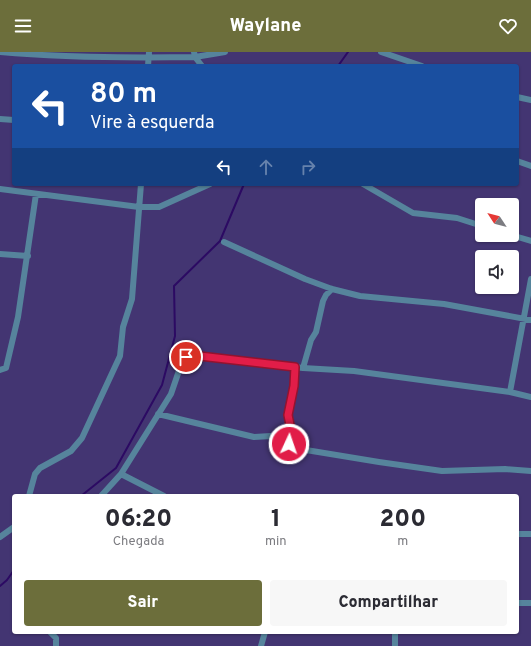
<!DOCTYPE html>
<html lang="pt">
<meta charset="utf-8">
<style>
body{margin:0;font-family:Overpass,sans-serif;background:#f7f7f7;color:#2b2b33;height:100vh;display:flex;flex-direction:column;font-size:15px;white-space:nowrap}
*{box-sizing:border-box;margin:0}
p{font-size:13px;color:#7c7c81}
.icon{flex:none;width:22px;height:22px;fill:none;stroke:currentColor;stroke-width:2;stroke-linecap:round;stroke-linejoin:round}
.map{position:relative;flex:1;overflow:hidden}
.side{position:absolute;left:12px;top:442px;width:507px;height:140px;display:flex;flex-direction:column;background:#fff;border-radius:4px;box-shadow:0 1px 3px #0004}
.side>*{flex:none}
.hud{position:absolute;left:12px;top:12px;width:507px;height:122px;border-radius:4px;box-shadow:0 1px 3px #0004;background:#1a4fa0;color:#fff;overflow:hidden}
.needle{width:26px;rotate:306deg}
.fabs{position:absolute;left:475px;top:146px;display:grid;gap:8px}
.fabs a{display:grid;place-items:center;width:44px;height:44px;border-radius:4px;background:#fff;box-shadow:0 1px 3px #0004;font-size:20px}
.pin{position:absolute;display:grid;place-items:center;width:34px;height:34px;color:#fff;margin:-17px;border:2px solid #fff;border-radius:50%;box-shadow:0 1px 4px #0007}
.me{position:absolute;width:44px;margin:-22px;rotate:3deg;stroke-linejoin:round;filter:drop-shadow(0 0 3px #0008)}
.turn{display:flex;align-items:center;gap:14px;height:84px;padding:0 12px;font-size:18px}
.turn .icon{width:52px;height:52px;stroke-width:2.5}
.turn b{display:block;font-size:28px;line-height:34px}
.lanes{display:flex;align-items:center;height:38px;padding:0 12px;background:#0003;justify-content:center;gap:20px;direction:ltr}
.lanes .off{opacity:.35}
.eta{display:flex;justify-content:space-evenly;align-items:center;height:68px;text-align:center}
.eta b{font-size:24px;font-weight:800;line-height:28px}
.cta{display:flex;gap:8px;margin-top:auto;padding:8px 12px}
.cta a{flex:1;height:46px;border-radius:4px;background:#6c6e3b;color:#fff;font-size:16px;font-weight:800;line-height:46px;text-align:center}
.cta a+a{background:#f7f7f7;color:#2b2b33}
header{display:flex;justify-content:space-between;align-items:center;height:52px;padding:0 12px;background:#6c6e3b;color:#fff;font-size:18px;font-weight:800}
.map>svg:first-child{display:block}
</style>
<header><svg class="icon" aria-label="menu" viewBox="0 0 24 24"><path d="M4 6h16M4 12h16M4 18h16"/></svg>Waylane<svg class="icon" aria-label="heart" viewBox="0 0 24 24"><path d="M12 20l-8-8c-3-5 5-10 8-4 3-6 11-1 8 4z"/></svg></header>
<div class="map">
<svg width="531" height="594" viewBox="0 0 531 594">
<rect width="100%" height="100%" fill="#433572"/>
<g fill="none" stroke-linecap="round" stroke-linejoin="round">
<path stroke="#2c0a63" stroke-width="2" d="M338,14l10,-14
M81,444l35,-28 46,-83 13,-49 -1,-50 46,-45 24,-57
M0,534l7,-6 7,-10"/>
<path stroke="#56849c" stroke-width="6" d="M0,0c65,6 130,6 195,5l7,9
M194,0l1,5 30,-5
M381,0l41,14
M148,14l1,-14
M517,45l14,3
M0,67l14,1
M517,109l14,5
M363,132l50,29 44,5 25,8
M0,137l139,18h20l51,-23
M511,183l20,6
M224,190l81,37 27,10 28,7 84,8 87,16
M0,202l28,2
M303,316l8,-28 5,-8 7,-31 3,-6 6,-6
M0,318l6,-2 12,-51 18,-123
M510,340l21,-113
M158,362l96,23 17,-1 35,14 73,12 63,9 63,-2 26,2
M289,392l1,-19 -2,-10 6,-29 1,-19
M121,422l43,22
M29,444l6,-22 5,-6 31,-17 11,-13 38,-82 3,-29 9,-28 9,-115
M101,444l20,-22 50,-80 12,-35 8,-4 112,13 51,3 156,21 21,5
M517,482h14
M0,485l14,-10
M517,551h14
M50,580l6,6v8
M261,594l4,-14
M395,594v-14"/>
</g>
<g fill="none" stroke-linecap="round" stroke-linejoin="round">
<g stroke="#92132f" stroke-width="10">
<path id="route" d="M186,305l5,-2 104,12 -1,19 -6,29 2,10 -1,19"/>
</g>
<use href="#route" stroke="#e11d48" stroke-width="7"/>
</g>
</svg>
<div class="fabs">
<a><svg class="needle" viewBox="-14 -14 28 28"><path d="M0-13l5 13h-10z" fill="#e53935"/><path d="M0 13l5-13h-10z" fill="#7c7c81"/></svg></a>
<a><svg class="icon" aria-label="sound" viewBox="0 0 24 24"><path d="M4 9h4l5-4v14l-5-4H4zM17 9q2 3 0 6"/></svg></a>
</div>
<div class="pin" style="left:186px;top:305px;background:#d93025"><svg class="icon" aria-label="arrive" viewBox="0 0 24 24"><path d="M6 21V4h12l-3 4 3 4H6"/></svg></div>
<svg class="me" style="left:289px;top:392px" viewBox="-20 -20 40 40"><circle r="17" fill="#e11d48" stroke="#fff" stroke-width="3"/><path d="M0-11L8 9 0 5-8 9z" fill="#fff"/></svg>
<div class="hud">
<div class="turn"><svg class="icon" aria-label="left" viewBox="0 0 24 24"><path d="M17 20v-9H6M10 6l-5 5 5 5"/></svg><div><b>80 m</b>Vire à esquerda</div></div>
<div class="lanes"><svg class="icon" aria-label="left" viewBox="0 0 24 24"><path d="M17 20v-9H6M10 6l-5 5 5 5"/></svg><svg class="icon off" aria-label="ahead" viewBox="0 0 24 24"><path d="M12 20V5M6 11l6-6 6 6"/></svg><svg class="icon off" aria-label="right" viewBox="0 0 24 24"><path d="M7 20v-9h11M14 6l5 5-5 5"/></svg></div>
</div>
<section class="side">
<div class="eta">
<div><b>06:20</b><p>Chegada</p></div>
<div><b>1</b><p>min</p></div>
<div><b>200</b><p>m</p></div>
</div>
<div class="cta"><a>Sair</a><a>Compartilhar</a></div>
</section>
</div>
